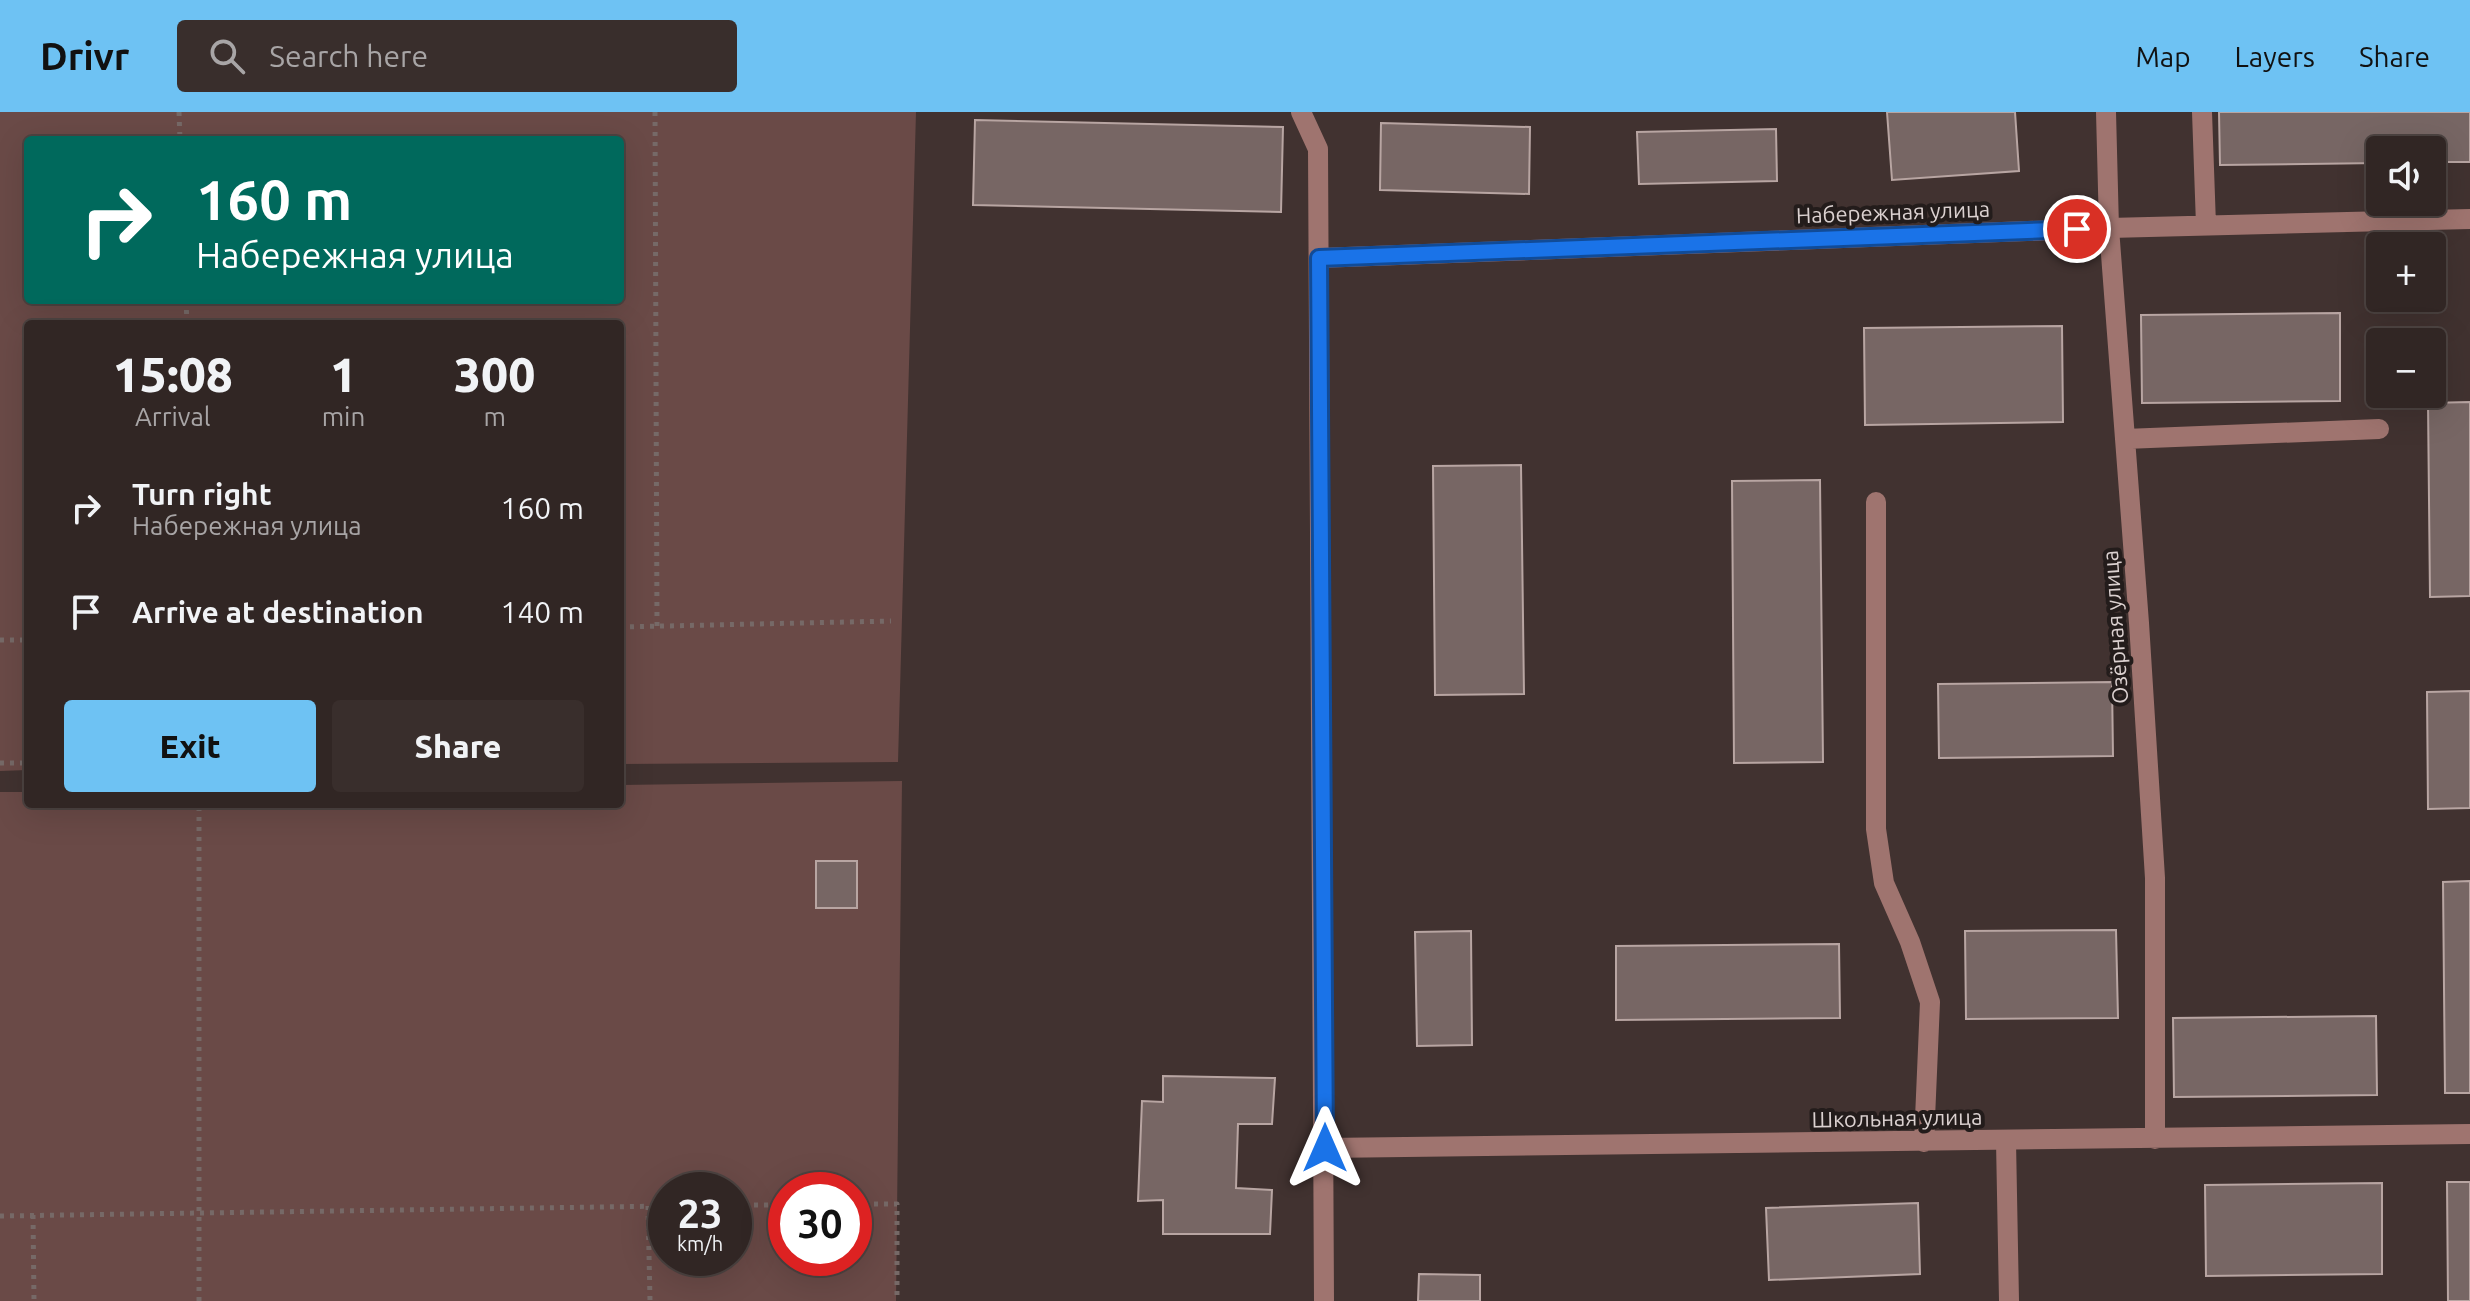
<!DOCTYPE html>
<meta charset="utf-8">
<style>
body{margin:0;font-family:Ubuntu,sans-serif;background:#392e2c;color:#f1f3f6;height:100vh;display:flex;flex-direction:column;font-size:30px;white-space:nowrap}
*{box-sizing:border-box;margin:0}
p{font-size:26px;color:#a8a5a6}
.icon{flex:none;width:44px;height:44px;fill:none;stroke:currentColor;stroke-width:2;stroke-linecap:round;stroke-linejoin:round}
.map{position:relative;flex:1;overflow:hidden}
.details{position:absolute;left:24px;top:208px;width:600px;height:488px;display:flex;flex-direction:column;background:#312624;border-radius:8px;box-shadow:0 8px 32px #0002,0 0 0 2px #4c4341}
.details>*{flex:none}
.hud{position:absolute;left:24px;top:24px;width:600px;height:168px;border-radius:8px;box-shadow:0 8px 32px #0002,0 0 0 2px #4c4341;background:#00695c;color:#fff;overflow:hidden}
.tools{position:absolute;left:2366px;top:24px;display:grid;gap:16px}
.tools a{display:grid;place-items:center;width:80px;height:80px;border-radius:8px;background:#312624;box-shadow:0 8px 32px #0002,0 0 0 2px #4c4341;font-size:40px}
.speed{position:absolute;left:648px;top:1060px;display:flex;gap:16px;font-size:40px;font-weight:700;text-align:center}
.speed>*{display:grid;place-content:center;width:104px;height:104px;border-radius:50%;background:#312624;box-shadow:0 8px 32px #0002,0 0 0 2px #4c4341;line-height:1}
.speed small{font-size:20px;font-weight:400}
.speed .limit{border:12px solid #d22;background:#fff;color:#111}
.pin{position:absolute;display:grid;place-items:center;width:68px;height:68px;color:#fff;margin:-34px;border:4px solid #fff;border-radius:50%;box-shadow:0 2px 8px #0007}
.me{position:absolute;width:88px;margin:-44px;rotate:0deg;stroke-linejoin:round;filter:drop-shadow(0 0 6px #0008)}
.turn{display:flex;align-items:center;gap:28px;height:168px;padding:0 40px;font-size:36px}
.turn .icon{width:104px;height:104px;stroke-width:2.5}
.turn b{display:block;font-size:56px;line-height:68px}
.eta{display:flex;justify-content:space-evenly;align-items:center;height:136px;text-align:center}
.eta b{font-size:48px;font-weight:800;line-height:56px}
.button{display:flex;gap:16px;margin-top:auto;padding:16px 40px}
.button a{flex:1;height:92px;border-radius:8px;background:#6ec2f3;color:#111;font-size:32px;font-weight:800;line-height:92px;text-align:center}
.button a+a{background:#392e2c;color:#f1f3f6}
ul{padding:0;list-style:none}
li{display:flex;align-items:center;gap:24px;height:104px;padding:0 40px}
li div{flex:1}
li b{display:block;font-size:30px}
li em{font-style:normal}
header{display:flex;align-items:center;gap:48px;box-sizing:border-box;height:112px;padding:0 40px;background:#6ec2f3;color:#111}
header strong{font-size:38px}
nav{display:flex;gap:44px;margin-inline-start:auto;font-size:28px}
.search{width:560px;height:72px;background:#392e2c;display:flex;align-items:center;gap:20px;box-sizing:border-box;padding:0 28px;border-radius:8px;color:#a8a5a6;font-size:30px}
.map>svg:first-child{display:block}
</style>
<header>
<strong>Drivr</strong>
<div class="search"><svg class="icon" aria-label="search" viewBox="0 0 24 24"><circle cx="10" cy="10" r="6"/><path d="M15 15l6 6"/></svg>Search here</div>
<nav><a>Map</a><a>Layers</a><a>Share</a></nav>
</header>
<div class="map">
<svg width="2470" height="1189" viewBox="0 0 2470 1189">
<rect width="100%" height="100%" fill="#413230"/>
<path fill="#6a4a47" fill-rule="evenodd" d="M0,0h916l-18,650 -278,2v-440h-592v446l-28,1zM28,28h592v160h-592z
M902,669l-6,520h-896v-509h28v12h592v-19zM666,1078h68v68h-68zM786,1078h68v68h-68z"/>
<path fill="#776664" stroke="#b8a5a2" stroke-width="2" d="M1887,0h128l4,59 -127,9z
M2219,0h251v50h-38v-12h-52v13l-160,2z
M975,8l308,7 -2,85 -308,-7z
M1381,11l149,4 -1,67 -149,-4z
M1776,17l1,52 -138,3 -2,-52z
M2340,201v88l-198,2 -1,-88z
M2062,214l1,96 -198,3 -1,-97z
M2470,290v194l-40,1 -2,-194z
M1521,353l3,229 -89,1 -2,-229z
M1820,368l3,282 -89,1 -2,-282z
M2112,570l1,74 -174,2 -1,-74z
M2470,579v117l-42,1 -1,-117z
M816,749h41v47h-41z
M2470,769v212h-25l-2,-211z
M2116,818l2,88 -152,1 -1,-88z
M1471,819l1,114 -55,1 -2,-114z
M1839,832l1,74 -224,2v-74z
M2376,904l1,79 -203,2 -1,-79z
M1163,964l112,2 -3,46h-34l-2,64 36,2 -2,44h-107v-34l-25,1 4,-100 21,1z
M2447,1070h23v119h-22z
M2382,1071v91l-176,2 -1,-91z
M1918,1091l2,71 -151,6 -3,-72z
M1419,1162l61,1v26h-62z"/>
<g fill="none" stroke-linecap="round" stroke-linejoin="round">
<path stroke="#766967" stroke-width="5" stroke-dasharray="4 6" stroke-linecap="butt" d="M179,0l1,28
M655,0l2,514
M186,188l1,24
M620,515l271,-6
M0,528h28
M0,651h28
M854,1092h43v97
M734,1093h52
M648,1094l2,95
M33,1103l1,86
M0,1104l666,-10
M199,1189v-497"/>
<path stroke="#9f746f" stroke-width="20" d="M1301,0l17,37 6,1152
M2106,0l3,116 30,395 16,255v261
M2202,0l4,113
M1319,146l790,-30 361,-9
M2125,327l254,-10
M1876,390v327l8,54 26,59 20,60 -6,140
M2006,1029l3,160
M1325,1036l1145,-14"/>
</g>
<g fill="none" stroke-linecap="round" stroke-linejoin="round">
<g stroke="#114b97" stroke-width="20">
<path id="route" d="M1325,1036l-6,-890 758,-29"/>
</g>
<use href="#route" stroke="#1a73e8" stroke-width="14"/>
</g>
<g text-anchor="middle" stroke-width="8" stroke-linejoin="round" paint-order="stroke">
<g font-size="22" fill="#dbd1d0" stroke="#231c1b">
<text transform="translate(1893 100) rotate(-2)" y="8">Набережная улица</text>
<text transform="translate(2115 515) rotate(-94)" y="8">Озёрная улица</text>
<text transform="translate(1897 1006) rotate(-1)" y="8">Школьная улица</text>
</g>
</g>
</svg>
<div class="tools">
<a><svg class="icon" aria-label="sound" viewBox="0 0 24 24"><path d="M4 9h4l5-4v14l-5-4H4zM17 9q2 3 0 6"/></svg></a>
<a>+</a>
<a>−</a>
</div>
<div class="speed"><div>23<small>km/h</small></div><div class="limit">30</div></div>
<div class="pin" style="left:2077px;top:117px;background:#d93025"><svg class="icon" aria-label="arrive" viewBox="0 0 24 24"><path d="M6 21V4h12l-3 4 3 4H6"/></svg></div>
<svg class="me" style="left:1325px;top:1036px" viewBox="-20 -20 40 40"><path d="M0-17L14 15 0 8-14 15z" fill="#1a73e8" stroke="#fff" stroke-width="4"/></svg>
<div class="hud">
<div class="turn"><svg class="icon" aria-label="right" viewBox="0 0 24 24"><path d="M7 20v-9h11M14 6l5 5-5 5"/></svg><div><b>160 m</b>Набережная улица</div></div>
</div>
<section class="details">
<div class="eta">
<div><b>15:08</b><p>Arrival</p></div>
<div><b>1</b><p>min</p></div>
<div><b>300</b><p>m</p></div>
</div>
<ul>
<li><svg class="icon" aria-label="right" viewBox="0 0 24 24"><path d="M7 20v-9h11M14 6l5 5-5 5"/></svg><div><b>Turn right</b><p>Набережная улица</p></div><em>160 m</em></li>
<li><svg class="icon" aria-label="arrive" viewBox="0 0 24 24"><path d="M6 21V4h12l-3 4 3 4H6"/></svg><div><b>Arrive at destination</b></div><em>140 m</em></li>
</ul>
<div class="button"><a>Exit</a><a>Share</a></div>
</section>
</div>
